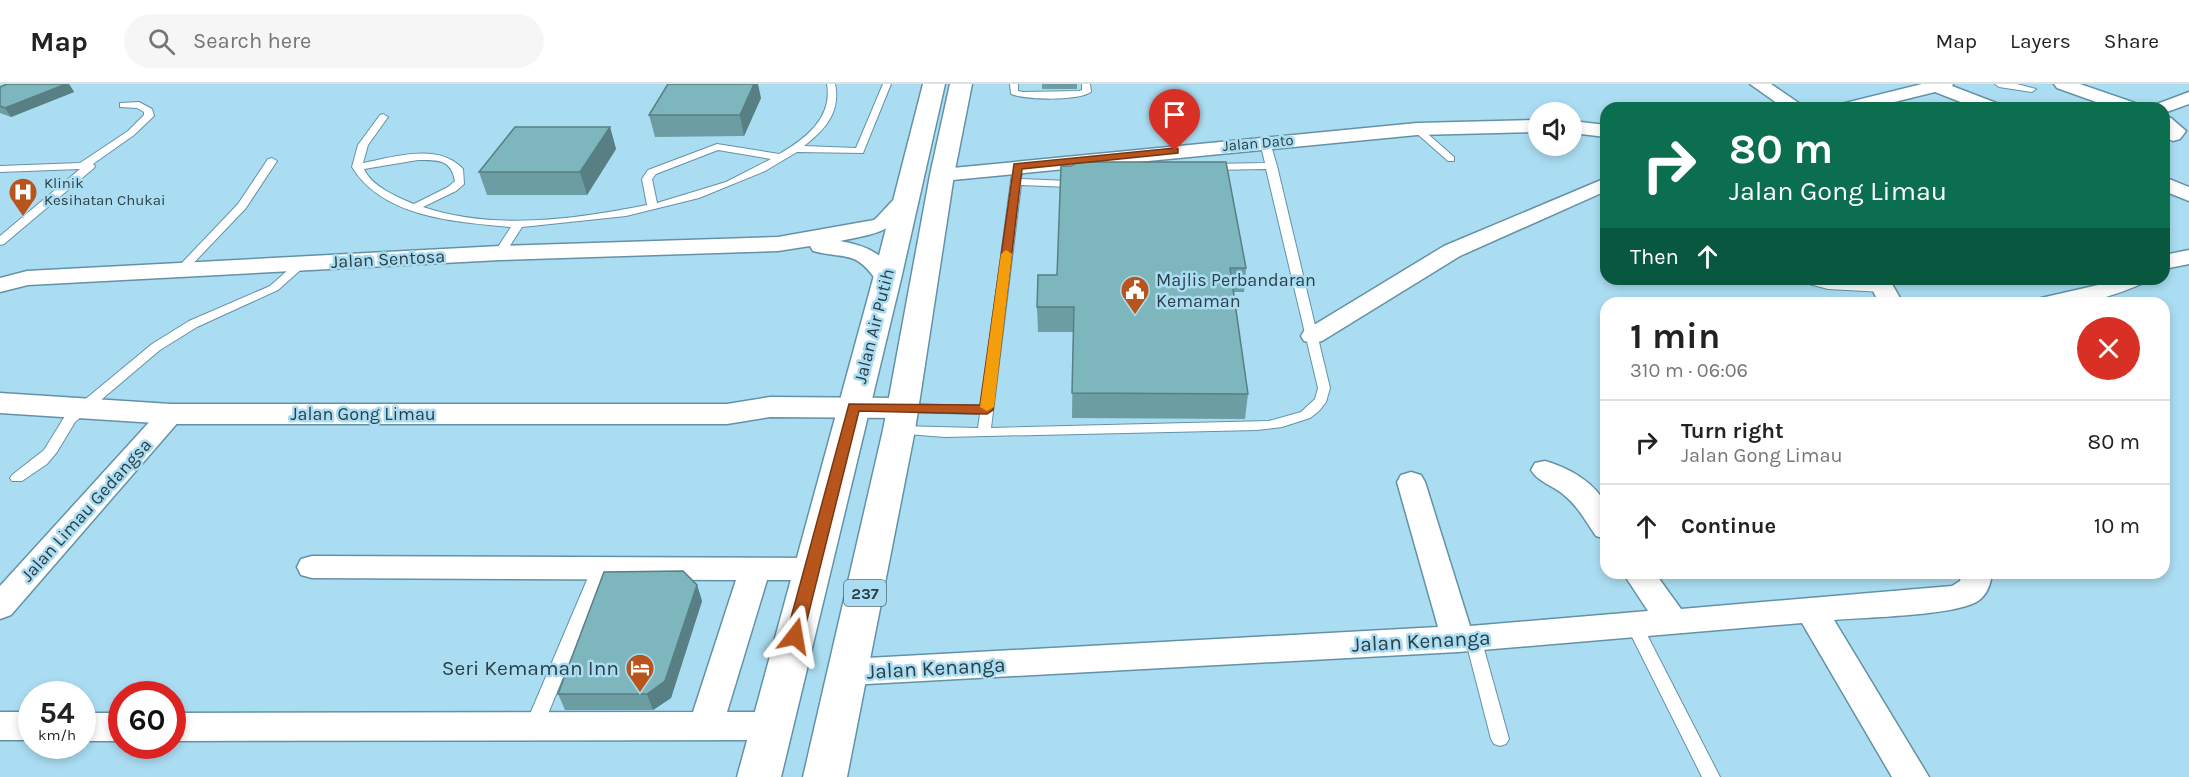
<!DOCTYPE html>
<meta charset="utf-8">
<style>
body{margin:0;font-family:Karla,sans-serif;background:#f6f6f6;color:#222;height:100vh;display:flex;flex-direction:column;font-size:22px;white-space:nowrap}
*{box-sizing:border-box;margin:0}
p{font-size:20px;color:#767676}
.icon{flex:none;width:33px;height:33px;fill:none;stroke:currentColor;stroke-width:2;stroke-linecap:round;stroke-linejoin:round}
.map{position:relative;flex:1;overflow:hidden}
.sheet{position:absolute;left:1600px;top:213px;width:570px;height:282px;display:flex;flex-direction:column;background:#fff;border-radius:18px;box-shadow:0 3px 9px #0003}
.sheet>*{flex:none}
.banner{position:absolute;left:1600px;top:18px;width:570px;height:183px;border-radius:18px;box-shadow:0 3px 9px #0003;background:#0b6e4f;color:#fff;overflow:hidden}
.tools{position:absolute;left:1528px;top:18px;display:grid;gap:12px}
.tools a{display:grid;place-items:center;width:54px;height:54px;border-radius:50%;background:#fff;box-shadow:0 3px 9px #0003;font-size:30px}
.speed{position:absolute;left:18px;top:597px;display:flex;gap:12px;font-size:30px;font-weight:700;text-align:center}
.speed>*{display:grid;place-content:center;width:78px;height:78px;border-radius:50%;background:#fff;box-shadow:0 3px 9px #0003;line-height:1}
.speed small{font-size:15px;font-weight:400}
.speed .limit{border:9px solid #d22;background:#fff;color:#111}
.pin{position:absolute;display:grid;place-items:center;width:51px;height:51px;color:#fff;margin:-62px -26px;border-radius:50% 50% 50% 0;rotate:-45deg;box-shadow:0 0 6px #0007}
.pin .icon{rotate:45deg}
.me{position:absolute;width:66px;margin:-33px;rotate:14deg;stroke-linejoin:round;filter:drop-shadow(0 0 4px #0008)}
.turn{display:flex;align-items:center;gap:21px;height:126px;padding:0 30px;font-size:27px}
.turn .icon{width:78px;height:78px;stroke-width:2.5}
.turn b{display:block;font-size:42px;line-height:51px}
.then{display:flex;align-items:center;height:57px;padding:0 30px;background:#0003;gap:12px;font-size:22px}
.round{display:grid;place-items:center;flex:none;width:63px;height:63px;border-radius:32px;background:#f6f6f6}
.overview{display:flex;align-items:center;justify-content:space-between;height:102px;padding:0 30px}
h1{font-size:36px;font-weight:700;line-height:45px}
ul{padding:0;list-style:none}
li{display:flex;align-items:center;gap:18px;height:84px;padding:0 30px;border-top:2px solid #e0e0e0}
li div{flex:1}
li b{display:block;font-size:22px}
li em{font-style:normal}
header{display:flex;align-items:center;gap:36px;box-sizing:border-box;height:84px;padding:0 30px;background:#fff;border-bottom:2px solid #e0e0e0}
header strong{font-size:28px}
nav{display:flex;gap:33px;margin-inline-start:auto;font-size:21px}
.search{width:420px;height:54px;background:#f6f6f6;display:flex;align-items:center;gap:15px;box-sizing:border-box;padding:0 21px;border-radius:33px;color:#767676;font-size:22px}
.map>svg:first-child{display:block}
</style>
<header>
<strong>Map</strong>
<div class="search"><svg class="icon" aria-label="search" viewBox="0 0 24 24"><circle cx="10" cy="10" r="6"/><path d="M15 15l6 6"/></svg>Search here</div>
<nav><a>Map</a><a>Layers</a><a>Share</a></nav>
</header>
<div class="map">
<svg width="2189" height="693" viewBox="0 0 2189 693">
<rect width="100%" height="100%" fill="#abddf2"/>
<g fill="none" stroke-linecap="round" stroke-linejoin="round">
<g stroke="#6392a6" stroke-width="2">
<path id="service" d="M827,0h8c6,28 -10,46 -31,62l52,2 27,-64h8l-28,69 -66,-1 -32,19 -66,27 -73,18 -104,11 -18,28 -4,1 -6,-3 17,-26c-54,-5 -128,-9 -159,-60l6,-22 22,-30 3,-1 5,3 -20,28 -5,18c30,-6 76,-21 100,6l1,15 -8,7 -33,16c71,24 153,12 224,-2l-5,-26 6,-9 69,-26 62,10c26,-15 54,-36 48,-70zM718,66l53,9 -45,23 -69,21 -5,-24 4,-5zM418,76c20,0 33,-1 37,21l-7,6 -34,17c-17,-7 -43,-18 -50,-35z
M1010,0h8v7l5,1 56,-1 3,-1v-6h8l1,8c-13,9 -65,8 -80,2z
M1995,0h22l19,5 -4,3 -33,-5z
M120,19l19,-1 13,7 2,7 -20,19 -41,29 2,2 -1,2 -90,76 -4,1v-9l80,-67 -80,3v-6l80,-3 48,-32 16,-16v-3l-7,-4 -17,-1z
M1414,43h6l34,30v4h-6l-34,-30z
M1265,55l5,3 7,24 53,222 -4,14 -7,9 -9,7 -28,9 -25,3 -312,7 -51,-4 -2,-3 7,-4 79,2 2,-14 -77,-2 -7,-4 7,-4 78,2 32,-240 5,-3 5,3 -2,13 49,2 5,3 -5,3 -49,-2 -30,243 278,-7 32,-9 14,-13 3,-11 -52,-219 -55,1 -5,-3 5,-3 54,-1 -5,-21z
M272,74l5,3 -31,47 -61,64h-8v-4l61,-64 30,-45z
M301,177l6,3 -2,2 -27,24 -81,37 -37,23 -85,72 -18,30 -10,12 -25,17h-10l-2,-3 2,-3 32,-25 21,-34 87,-72 37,-23 81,-35 27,-24z
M1796,195l87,7 6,3 -6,3 -55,-3 -30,-8z
M600,478l5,2 3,4 -65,158 -3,5 -6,2 -6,-2 -3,-5 67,-158 3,-4z
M1634,535l6,2 80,156h-18l-76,-152 2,-4z
M1473,548l6,2 2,4 28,101 -3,5 -6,2 -6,-2 -3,-5 -26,-101 2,-4z"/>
</g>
<g stroke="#6392a6" stroke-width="3">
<path id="minor" d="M1750,0h21l35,24h-22z
M1922,0h31l-1,2 47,18 2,4h-25l-41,-16 -65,16h-31l2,-4z
M2054,0h26l58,20 2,4h-27l-56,-20z
M2189,8v12l-25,9v-5h-9l2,-4z
M2164,32l7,2 15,13 -6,8 -7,2 -9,-4z
M1539,36v12l-122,3 -475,46 -7,-2 -3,-4 3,-4 7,-2 475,-46z
M1572,37l34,4v12l-34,-4z
M2164,93l25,10v14l-25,-10z
M1606,94v13l-146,65 -138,85 -9,2 -9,-2 -3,-5 3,-5 140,-85z
M905,109l7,2 3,4c-23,34 -36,34 -75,42 28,5 45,13 58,38l-3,5 -8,2 -8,-2c-24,-35 -30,-24 -66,-33l-3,-5 -32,5 -278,9 -472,25 -28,7v-14l27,-7 473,-25 278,-9 96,-17c10,-8 19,-24 31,-27z
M2189,166v14l-25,5v-14z
M1867,195h22l14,24h-24z
M2113,195h31l-3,5c-41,18 -60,19 -104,19l4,-5 57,-13z
M171,322l9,2 4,6 -4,6 -169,195 -11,4v-33l162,-178z
M1545,377c22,6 52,22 61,45 3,8 0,24 0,33l-10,-3c-10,-14 -18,-30 -32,-41 -10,-9 -26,-13 -33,-25l4,-7z
M1411,388l10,3 4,7 45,144 178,-15 -25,-38h32l26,36 271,-23 8,-5 2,-8h30c-1,10 -5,22 -14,28 -24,15 -112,16 -144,19l95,157h-37l-90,-154 -344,29 -609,33 -12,-4 -5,-9 5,-9 12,-4 589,-32 -41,-145 4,-7z
M312,472l500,2 11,3 4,8 -4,8 -11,3h-45l-40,132h45l12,4 5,10 -5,10 -12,4 -600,1v-28l521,-1 43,-132 -424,-2 -11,-3 -4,-8 4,-8z
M0,628h32v28h-32z
M82,629h40v28h-40z"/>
</g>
<g stroke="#6392a6" stroke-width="3">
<path id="tertiary" d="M0,309l171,11h556l43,-7 133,1 11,3 5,7 -5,7 -11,3 -133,-1 -43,7h-556l-171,-11z"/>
</g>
<g stroke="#6392a6" stroke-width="3">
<path id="primary" d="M923,0h22l-44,195 -120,498h-44l136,-498z
M950,0h22l-18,91 -39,255 -68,347h-44l80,-347 47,-255z"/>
</g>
<use href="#service" fill="#fff" fill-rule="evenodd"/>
<use href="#minor" fill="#fff" fill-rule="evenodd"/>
<use href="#tertiary" fill="#fff" fill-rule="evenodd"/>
<use href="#primary" fill="#fff" fill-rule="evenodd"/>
</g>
<path fill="#6c9da3" d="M7,0h62l5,8 -63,25 -11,-4v-26z
M1042,0h35v5h-35z
M761,14l-17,38 -89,1 -6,-22z
M610,43l6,22 -29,46h-100l-8,-23z
M1071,82l175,102 -2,24h-10l14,102 -3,25 -173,-1 1,-86h-35l-1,-25 20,-32z
M697,501l5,16 -31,97 -18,12h-88l-7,-16z"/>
<path fill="#587f84" d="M66,0h3l5,8 -63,25 -6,-9z
M754,0h4l3,14 -17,38 -4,-21z
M610,43l6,22 -29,46 -7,-23z
M697,501l5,16 -31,97 -18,12 -6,-16z"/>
<path fill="#7db6bd" stroke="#587f84" stroke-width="1.5" d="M7,0h59l-61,24 -5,-2v-19z
M668,0h86l-14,31h-91z
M515,43h95l-30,45h-101z
M1077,78h149l20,106h-16l18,126 -176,-1 2,-86h-37l1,-32h19l4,-109h10z
M683,487l14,14 -32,96 -18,13h-89l46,-122z"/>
<path fill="#b8551d" stroke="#783713" stroke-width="1.5" d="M1175,64l3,1v4l-156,16 -29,241 -6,4 -128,-3 -56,225 -3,5 -5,2 -6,-2 -3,-5 63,-232 131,1 34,-241z"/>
<path fill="#f59e0b" d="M1006,166l6,4 -18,153 -7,4 -7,-4 21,-153z"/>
<defs>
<g id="hospital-pin" transform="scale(1.5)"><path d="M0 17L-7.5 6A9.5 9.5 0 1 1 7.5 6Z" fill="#b8551d" stroke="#abddf2"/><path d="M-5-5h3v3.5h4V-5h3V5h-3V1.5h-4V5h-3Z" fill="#fff"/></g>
<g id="civic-pin" transform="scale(1.5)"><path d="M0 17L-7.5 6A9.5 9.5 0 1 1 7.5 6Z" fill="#b8551d" stroke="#abddf2"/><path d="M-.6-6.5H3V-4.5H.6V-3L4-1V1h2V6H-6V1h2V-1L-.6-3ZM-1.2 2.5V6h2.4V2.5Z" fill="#fff"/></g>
<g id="hotel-pin" transform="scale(1.5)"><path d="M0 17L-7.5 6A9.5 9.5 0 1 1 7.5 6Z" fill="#b8551d" stroke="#abddf2"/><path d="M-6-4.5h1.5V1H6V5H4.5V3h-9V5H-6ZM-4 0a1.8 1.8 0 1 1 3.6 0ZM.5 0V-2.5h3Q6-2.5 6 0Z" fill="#fff"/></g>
</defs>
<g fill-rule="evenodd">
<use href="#hospital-pin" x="23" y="108"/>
<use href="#civic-pin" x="1135" y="206"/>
<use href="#hotel-pin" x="640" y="584"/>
</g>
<g text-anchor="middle" stroke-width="5" stroke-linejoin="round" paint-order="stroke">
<g font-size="15" fill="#2b3f47" stroke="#abddf2">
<text transform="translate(1258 59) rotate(-5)" y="5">Jalan Dato</text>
</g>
<g font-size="15" fill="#2b3f47" stroke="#abddf2" text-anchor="start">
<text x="44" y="104">Klinik<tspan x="44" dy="17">Kesihatan Chukai</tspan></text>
</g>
<rect fill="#abddf2" stroke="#516e7a" stroke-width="1.5" x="844" y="496" width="42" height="26" rx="4.5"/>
<g font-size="16" font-weight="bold" fill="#2b3f47">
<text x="865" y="515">237</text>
</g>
<g font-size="18" fill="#2b3f47" stroke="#abddf2">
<text transform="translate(388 175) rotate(-3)" y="6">Jalan Sentosa</text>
<text transform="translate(874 242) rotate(-76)" y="6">Jalan Air Putih</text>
<text x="363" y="336">Jalan Gong Limau</text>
<text transform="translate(86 426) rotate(-48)" y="6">Jalan Limau Gedangsa</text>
</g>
<g font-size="18" fill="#2b3f47" stroke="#abddf2" text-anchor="start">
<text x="1156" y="202">Majlis Perbandaran<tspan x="1156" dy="21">Kemaman</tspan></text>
</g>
<g font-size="21" fill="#2b3f47" stroke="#abddf2">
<text transform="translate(1421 557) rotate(-3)" y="7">Jalan Kenanga</text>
<text transform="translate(936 584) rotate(-3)" y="7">Jalan Kenanga</text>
</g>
<g font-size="21" fill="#2b3f47" stroke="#abddf2" text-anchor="end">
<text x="619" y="591">Seri Kemaman Inn</text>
</g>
</g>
</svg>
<div class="tools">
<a><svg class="icon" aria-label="sound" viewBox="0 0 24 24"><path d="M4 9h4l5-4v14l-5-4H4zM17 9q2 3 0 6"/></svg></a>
</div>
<div class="speed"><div>54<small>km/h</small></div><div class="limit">60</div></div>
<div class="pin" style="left:1175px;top:67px;background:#d93025"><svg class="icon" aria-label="arrive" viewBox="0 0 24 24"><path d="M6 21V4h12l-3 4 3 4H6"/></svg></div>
<svg class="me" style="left:795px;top:552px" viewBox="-20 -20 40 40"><path d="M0-17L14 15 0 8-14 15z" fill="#b8551d" stroke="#fff" stroke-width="4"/></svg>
<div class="banner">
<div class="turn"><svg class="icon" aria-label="right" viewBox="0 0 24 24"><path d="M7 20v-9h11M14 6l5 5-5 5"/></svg><div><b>80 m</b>Jalan Gong Limau</div></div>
<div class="then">Then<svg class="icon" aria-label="ahead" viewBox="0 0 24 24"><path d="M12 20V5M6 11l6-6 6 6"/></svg></div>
</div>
<section class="sheet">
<div class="overview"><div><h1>1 min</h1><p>310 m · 06:06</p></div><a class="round" style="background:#d93025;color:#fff"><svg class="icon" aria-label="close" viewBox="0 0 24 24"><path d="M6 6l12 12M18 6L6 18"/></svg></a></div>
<ul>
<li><svg class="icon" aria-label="right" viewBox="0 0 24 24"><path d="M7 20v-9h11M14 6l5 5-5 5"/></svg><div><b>Turn right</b><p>Jalan Gong Limau</p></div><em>80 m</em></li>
<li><svg class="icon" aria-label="ahead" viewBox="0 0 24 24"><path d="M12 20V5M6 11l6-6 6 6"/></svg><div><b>Continue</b></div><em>10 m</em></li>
</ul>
</section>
</div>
